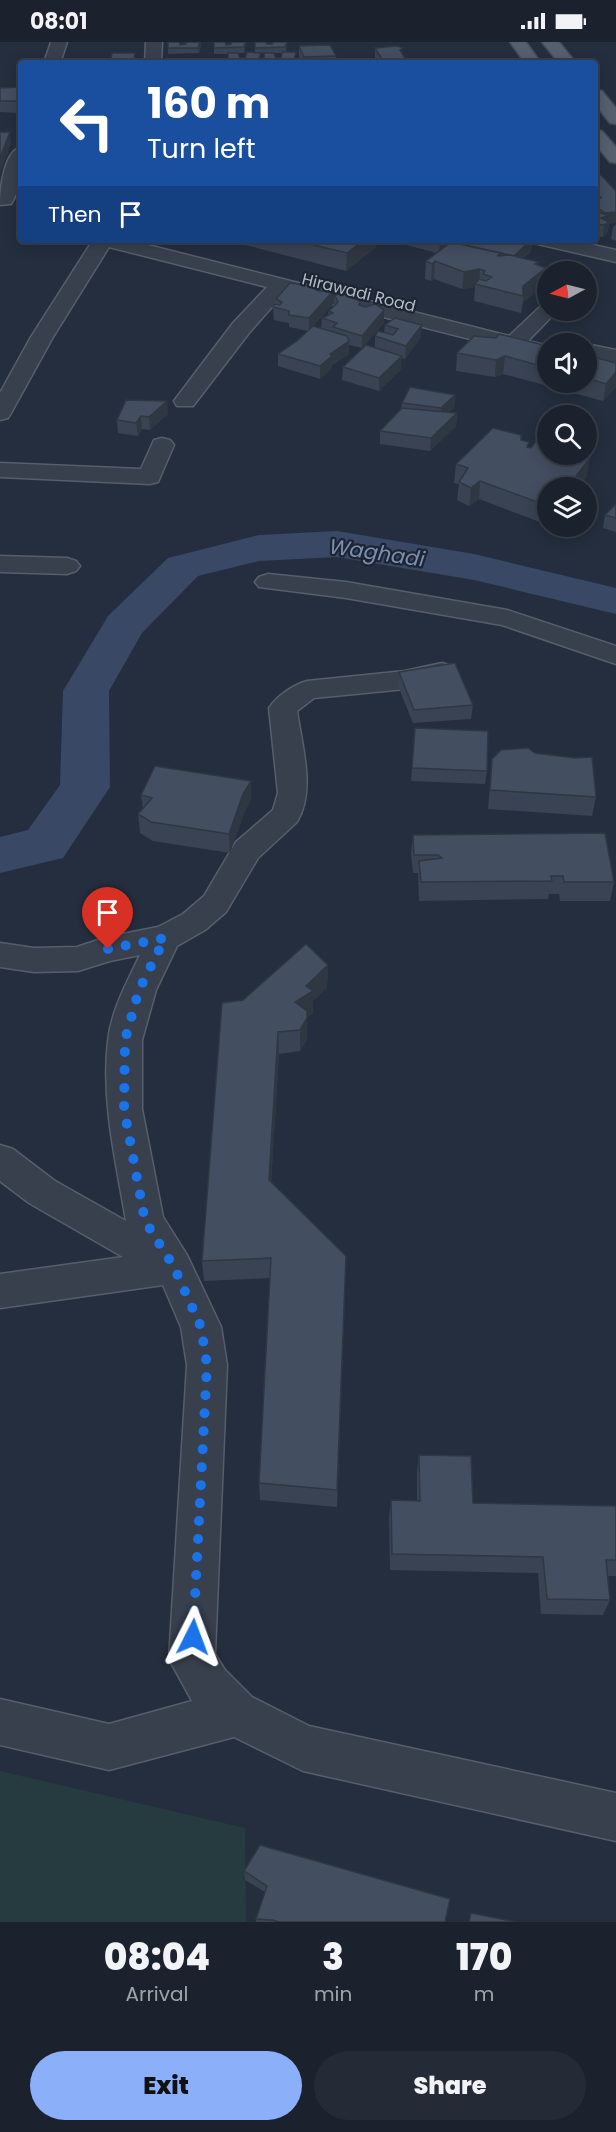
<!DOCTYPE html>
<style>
body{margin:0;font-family:Poppins,sans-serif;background:#242a36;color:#f1f3f6;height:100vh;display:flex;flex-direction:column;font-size:22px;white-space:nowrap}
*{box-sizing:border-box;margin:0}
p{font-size:20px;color:#a0a4aa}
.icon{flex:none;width:33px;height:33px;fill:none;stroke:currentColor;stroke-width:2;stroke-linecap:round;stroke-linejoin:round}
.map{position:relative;height:1880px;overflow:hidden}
.details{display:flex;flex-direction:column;background:#1b222e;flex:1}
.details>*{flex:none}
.hud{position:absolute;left:18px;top:18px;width:580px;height:183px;border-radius:6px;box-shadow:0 3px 15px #0003,0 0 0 2px #393f4a;background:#1a4fa0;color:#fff;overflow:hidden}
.needle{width:39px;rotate:263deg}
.fabs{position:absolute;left:537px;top:219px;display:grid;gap:12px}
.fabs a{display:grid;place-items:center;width:60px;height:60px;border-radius:50%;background:#1b222e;box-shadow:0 3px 15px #0003,0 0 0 2px #393f4a;font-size:30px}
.pin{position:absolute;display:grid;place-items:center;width:51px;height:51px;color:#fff;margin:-62px -26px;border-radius:50% 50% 50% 0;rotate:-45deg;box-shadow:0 0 6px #0007}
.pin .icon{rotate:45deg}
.me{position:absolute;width:66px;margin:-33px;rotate:3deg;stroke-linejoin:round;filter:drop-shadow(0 0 4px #0008)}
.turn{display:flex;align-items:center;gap:21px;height:126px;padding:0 30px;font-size:27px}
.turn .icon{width:78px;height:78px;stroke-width:2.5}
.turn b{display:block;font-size:42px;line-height:51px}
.then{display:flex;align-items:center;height:57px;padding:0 30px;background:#0003;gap:12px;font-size:22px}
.eta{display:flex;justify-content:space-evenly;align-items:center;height:102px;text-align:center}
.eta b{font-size:36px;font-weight:800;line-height:42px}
.cta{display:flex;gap:12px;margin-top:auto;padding:12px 30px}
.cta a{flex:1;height:69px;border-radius:36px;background:#8baff8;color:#111;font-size:24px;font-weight:800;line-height:69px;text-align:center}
.cta a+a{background:#242a36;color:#f1f3f6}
.status{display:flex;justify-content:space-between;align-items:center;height:42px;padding:0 30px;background:#1b222e;direction:ltr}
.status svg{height:16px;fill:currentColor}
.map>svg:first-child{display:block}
</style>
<div class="status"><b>08:01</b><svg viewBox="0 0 49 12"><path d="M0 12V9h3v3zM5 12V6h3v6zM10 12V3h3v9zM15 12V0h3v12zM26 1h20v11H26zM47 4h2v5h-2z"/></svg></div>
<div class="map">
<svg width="616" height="1880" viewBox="0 0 616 1880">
<rect width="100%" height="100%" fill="#242e3e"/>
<path fill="#263b3f" d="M0,1729l245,57 1,94h-246z"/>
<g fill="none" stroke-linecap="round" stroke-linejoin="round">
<path fill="#384865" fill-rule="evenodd" d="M337,489l137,23 142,34v26l-142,-34 -137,-23 -78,4 -61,15 -56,57 -33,58 1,96 -47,71 -63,15v-36l28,-7 32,-45 3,-94 45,-75 60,-58 91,-23z"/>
<g stroke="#565e6c" stroke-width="3">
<path id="minor" d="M51,0h16l-7,21h-16z
M146,0h16l-1,21h-16z
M21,105c0,19 1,40 -10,57l-11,1c0,-16 4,-54 21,-58z
M93,198h35l381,96 32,-30 7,-2v6h10l-30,31 20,5v13l-263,-67 -36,41 -56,73h-16l-3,-5 59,-78 34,-36 -158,-40 -56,90 -42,76 -3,5 -8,2v-27l31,-56z
M535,198h36l45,10v12l-78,-18z
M586,302l30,6v14l-30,-7z
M162,396l8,2 4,5 -16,37 -8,2 -150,-7v-14l141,6 13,-29z
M0,514l67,2 9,3 4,5 -4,5 -9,3 -67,-2z
M268,532l78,8 161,28 109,36v18l-114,-39 -156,-27 -87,-11 -4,-5 4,-5z
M442,621l10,3 4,6 -4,6 -47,11 -91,9 -17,13c5,36 19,79 0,111l-39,36 -32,54 -21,18 -28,16 -21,44 -14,50v69l21,108 24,38 34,72 6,38 -12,289 10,16 27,27 57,29 307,67v48l-313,-70 -69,-34 -125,33 -109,-25v-46l109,25 83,-23 -23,-42 18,-294 -6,-38 -18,-42 -163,23v-34l123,-17 -94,-54 -29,-22v-36l13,4 42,32 71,40c-10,-60 -25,-119 -18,-180 3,-30 19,-59 32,-86l-30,6 -32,10 -44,1 -34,-5v-24l34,5 43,-1 30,-10 51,-10 25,-13 21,-18 32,-54 37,-32 5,-17 -9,-85c8,-12 24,-23 38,-27l98,-10z"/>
</g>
<g stroke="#414957" stroke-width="3">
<path id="major" d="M510,0h16l15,21h-16z
M542,0h17l17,21h-17z
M596,48l6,1 14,17v16l-6,-1 -14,-18z
M596,88l6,1 14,16v16l-6,-1 -14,-17z"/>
</g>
<use href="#minor" fill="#38404e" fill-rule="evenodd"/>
<use href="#major" fill="#565f6e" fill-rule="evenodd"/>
</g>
<path fill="#3a4353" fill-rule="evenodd" d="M214,0l12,3 5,-1 1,-2h14l-2,11h-7l3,5h5l10,-5v-11l12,2h20l-1,8 10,6 -1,5h-31v-10h-3l-1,10h-32v-9h-14zM273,11h9l-1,5h-5z
M180,3h21l-2,8 -31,1v-6z
M299,4l37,10v7h-34l-3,-6z
M375,6l28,6 5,9h-31l-2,-4z
M136,16l-1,5h-24v-4z
M21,45v21l-2,5 -19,-1v-24z
M596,128l13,54 -2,10 -4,3 -7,-1z
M616,182v17l-5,-2 2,-12z
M226,198h150v7l-30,24z
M387,198h66l-5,5 7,-2 77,-3 -1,12 -8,6 23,10 -2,18 -21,16 -2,11 -47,-12 1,-14 -13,2 -28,-10 -3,2 -6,-2 1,-18 11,-8z
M317,248l3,1 14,-1v13l-21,23 8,2 1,-10 6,-3 1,-4 5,-6 1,-9 30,11 19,3v13l-22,25h13v-12l9,-3 1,-8 36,12 -16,22 -4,-1v11l-22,22 -37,-11 1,-13 19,-19 -13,-3v9l-17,11v3l-12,11 -42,-13v-12l19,-13 11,-10 -19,-4v-4l-15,-3 -1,-13 3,-3v-5z
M548,304v36h38v-27l30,17v15l-13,14 -100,-27 -8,3 -39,-6 1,-18z
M455,353l-1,13 -5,4 8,1 -1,13 -26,25 -50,-7v-13l21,-21 1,-7z
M126,358l42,14 -18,16 -8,-1 -4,7 -20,-3 -1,-13z
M521,398l7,7 14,3 45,26 -39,12v37l-69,-26 -10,7 -12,-6 2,-16 -5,-1 2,-19z
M616,462v28l-13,-4 2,-13z
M399,630l74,33 -2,14 -58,4 -15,-37z
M415,686l72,43 -2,13 -74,-3z
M492,717l104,38 -4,19 -104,-7z
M141,753l110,4 -7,14 -14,40 -77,-12 -13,-8 -2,-19 5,-5z
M413,793l201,47 -4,19h-50l-1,-7h-10l-1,5 -129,2 -1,-28h-5l-2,-20z
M328,923l-1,22 -14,14v12l-6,4v23l-7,11 -21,3 -8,128 75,74 -9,251 -77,-7 -1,-17 11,-205 -66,3 -2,-20 41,-261z
M419,1413l54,48 143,3v70h-8l2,24 -7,15 -62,-1 -3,-41 -148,-3 -1,-53 2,-17 26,1v-29z
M244,1829l201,51h-189v-3l9,-27 -20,-12z"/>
<path fill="#2f3743" d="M200,0h1v3l-2,8 -1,-5z
M21,51v15l-2,5 -1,-12z
M10,90l1,12 -11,30v-16z
M616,170v11l-7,1 -2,10 -4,3 1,-12 -3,-7 4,-1v-4z
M364,198h12v7l-30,24 1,-18z
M441,198h12l-14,13 1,-12z
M532,198l-1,12 -19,16 2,-12z
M435,219l-1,18 -3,2 1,-17z
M539,220l-2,13 9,-7 -2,18 -21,16v-16l12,-22z
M480,227l-1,16 -4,-1v3l-13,2 2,-17z
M334,248v13l-25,28v-13z
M384,268v13l-22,25v-12z
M422,283l-1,12 -16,22 1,-13z
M349,299v13l-17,11v3l-12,11v-13l10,-12z
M402,314l-1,13 -22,22v-13z
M505,314l-2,18 -8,3 1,-17z
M616,330v15l-13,14 3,-17z
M455,353l-1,13 -14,13 1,-13z
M167,359l1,13 -18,16 -1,-13z
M457,371l-1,13 -26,25 1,-13z
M141,374l1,13 -4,7 -2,-13z
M590,416l-3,18 -9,12h-11z
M480,439l-1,18 -10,7 2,-18z
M251,739v18l-7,14 -14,40 -1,-19 14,-40z
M328,923l-1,22 -14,14v12l-17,11 -1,-22 11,-16z
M307,976v22l-7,11v-21z
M278,990l1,22 -9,147 -1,-21z"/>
<path fill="#434e60" stroke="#2f3743" stroke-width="1.5" d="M168,0h11l1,3 6,-1v-2h14l-2,6h-30z
M214,0h11l1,3 5,-1 1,-2h13l-1,5 -30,1z
M255,0h11l1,2h5l1,-2h14l-2,5 -30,1z
M330,3l6,11 -32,1 -5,-11z
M397,4l6,2 -3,2 8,13h-20l-1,-1 -4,-1 -8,-13z
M247,10l14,1 -3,8 -30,1v-9h10l2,5h5z
M282,10h14l-2,9 -30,1v-9h10l2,5h5z
M112,11h23l-1,6h-23z
M491,17l3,4h-14l-2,-3z
M21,45v6l-3,8h-18v-13z
M0,90h10l-10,26z
M596,128l20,21v21l-11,1 -9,-6v-8l5,-1 -5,-6z
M596,170l13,3 -8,3 8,4 -5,3 -8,-1z
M293,198h71l-17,13z
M458,198h73l-17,16 -59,-13z
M451,200l51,11 -5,3 13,-1 29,7 -4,2 11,4 -23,18v10l-48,-12 4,-5 7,2 6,-4 -9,-3 2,-3 -5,-2 -16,3 -29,-11 -3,3 -6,-3z
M290,241l27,4 -1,3 4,1 14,-1 -25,28 -20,-3v-4l-16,-4 2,-3 5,1 2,-3 -6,-3z
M339,250l21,9 -1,4 6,2 10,-3 9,6 -22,26 -29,-9 4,-4 -15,-5 11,-5 -4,-2 9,-9 -3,-6z
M395,276l27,7 -16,21 -31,-10 3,-5 15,4 5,-6 -13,-4z
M313,284l34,10 2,5 -19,13 2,2 -12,10 -42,-12 19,-13z
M499,292l49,12v22l-43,-12 -9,4 -39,-7 17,-17 22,2z
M366,303l36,11 -23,22 -36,-11z
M586,313l30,8v9l-10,12 -20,-6z
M410,345l45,8 -14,13 -39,-5z
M126,358l41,1 -18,16 -8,-1 -5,7 -19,-3z
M402,366l55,5 -26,25 -51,-7z
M493,386l28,7v5l8,2 -2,5 4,1 5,-7 5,3 1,6 6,2v2h33l9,4 -23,30h-19v18l-68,-25 -9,7 -12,-6 9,-14 -12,-4z
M616,462v14l-11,-3z
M455,621l18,42 -59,5 -15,-38z
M415,686l73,3 -1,40 -75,-3z
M528,706l7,5 40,5 17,-1 4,40 -106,-7 2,-31 9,-9z
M155,724l96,15 -8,13 -14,40 -78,-12 -13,-8 14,-16 -11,-3z
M605,791l9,49h-50l-1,-6h-12l1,5 -131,1 -2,-21 23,-3 -4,-3h-24l-1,-20z
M306,902l22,21 -22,21 7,5 -18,11 12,9v7l-7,12 -22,2 -9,148 77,76 -9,234 -78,-7 12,-225 -69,3 20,-258 21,-3z
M419,1413l52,1 2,47 143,3v54h-10l4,40 -63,-1 -4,-42 -151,-3 -1,-54 29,1z
M260,1803l190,54 -5,23h-166l-6,-2 -17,-1 11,-33 -23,-15z
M471,1871l45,9h-47z"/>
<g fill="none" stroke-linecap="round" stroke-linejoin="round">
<path stroke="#1a73e8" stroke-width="10" stroke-dasharray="0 18" d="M108,907l57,-11 -26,52 -14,50 -1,69 21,112 29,46 27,60 6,38 -14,272"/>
</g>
<g text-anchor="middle" stroke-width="4.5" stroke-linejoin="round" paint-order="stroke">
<g font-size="16" fill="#b4bbc9" stroke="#1d2533">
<text transform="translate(359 250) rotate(14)" y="6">Hirawadi Road</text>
</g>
<g font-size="21" font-style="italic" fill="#7c8fb1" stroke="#1d2533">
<text transform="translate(377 511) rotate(8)" y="7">Waghadi</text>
</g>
</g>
</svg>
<div class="fabs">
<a><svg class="needle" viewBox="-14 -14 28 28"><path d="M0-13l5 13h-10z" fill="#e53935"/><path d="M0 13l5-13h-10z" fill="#a0a4aa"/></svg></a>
<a><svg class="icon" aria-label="sound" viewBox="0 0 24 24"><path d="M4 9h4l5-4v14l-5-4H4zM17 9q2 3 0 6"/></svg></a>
<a><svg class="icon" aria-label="search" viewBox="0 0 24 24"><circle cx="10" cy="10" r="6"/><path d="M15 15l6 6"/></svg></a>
<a><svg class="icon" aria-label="layers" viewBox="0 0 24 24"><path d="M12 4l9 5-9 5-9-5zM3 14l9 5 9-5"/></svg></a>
</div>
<div class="pin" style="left:108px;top:907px;background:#d93025"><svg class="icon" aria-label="arrive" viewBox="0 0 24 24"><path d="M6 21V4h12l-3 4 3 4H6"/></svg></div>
<svg class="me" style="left:193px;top:1595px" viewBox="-20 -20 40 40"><path d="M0-17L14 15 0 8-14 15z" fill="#1a73e8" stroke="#fff" stroke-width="4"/></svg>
<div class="hud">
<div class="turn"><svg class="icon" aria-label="left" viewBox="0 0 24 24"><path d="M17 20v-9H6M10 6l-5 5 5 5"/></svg><div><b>160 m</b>Turn left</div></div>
<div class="then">Then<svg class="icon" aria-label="arrive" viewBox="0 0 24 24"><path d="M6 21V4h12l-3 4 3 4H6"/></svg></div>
</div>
</div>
<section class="details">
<div class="eta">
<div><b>08:04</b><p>Arrival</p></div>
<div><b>3</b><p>min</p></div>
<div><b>170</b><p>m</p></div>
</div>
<div class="cta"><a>Exit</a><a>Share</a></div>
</section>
